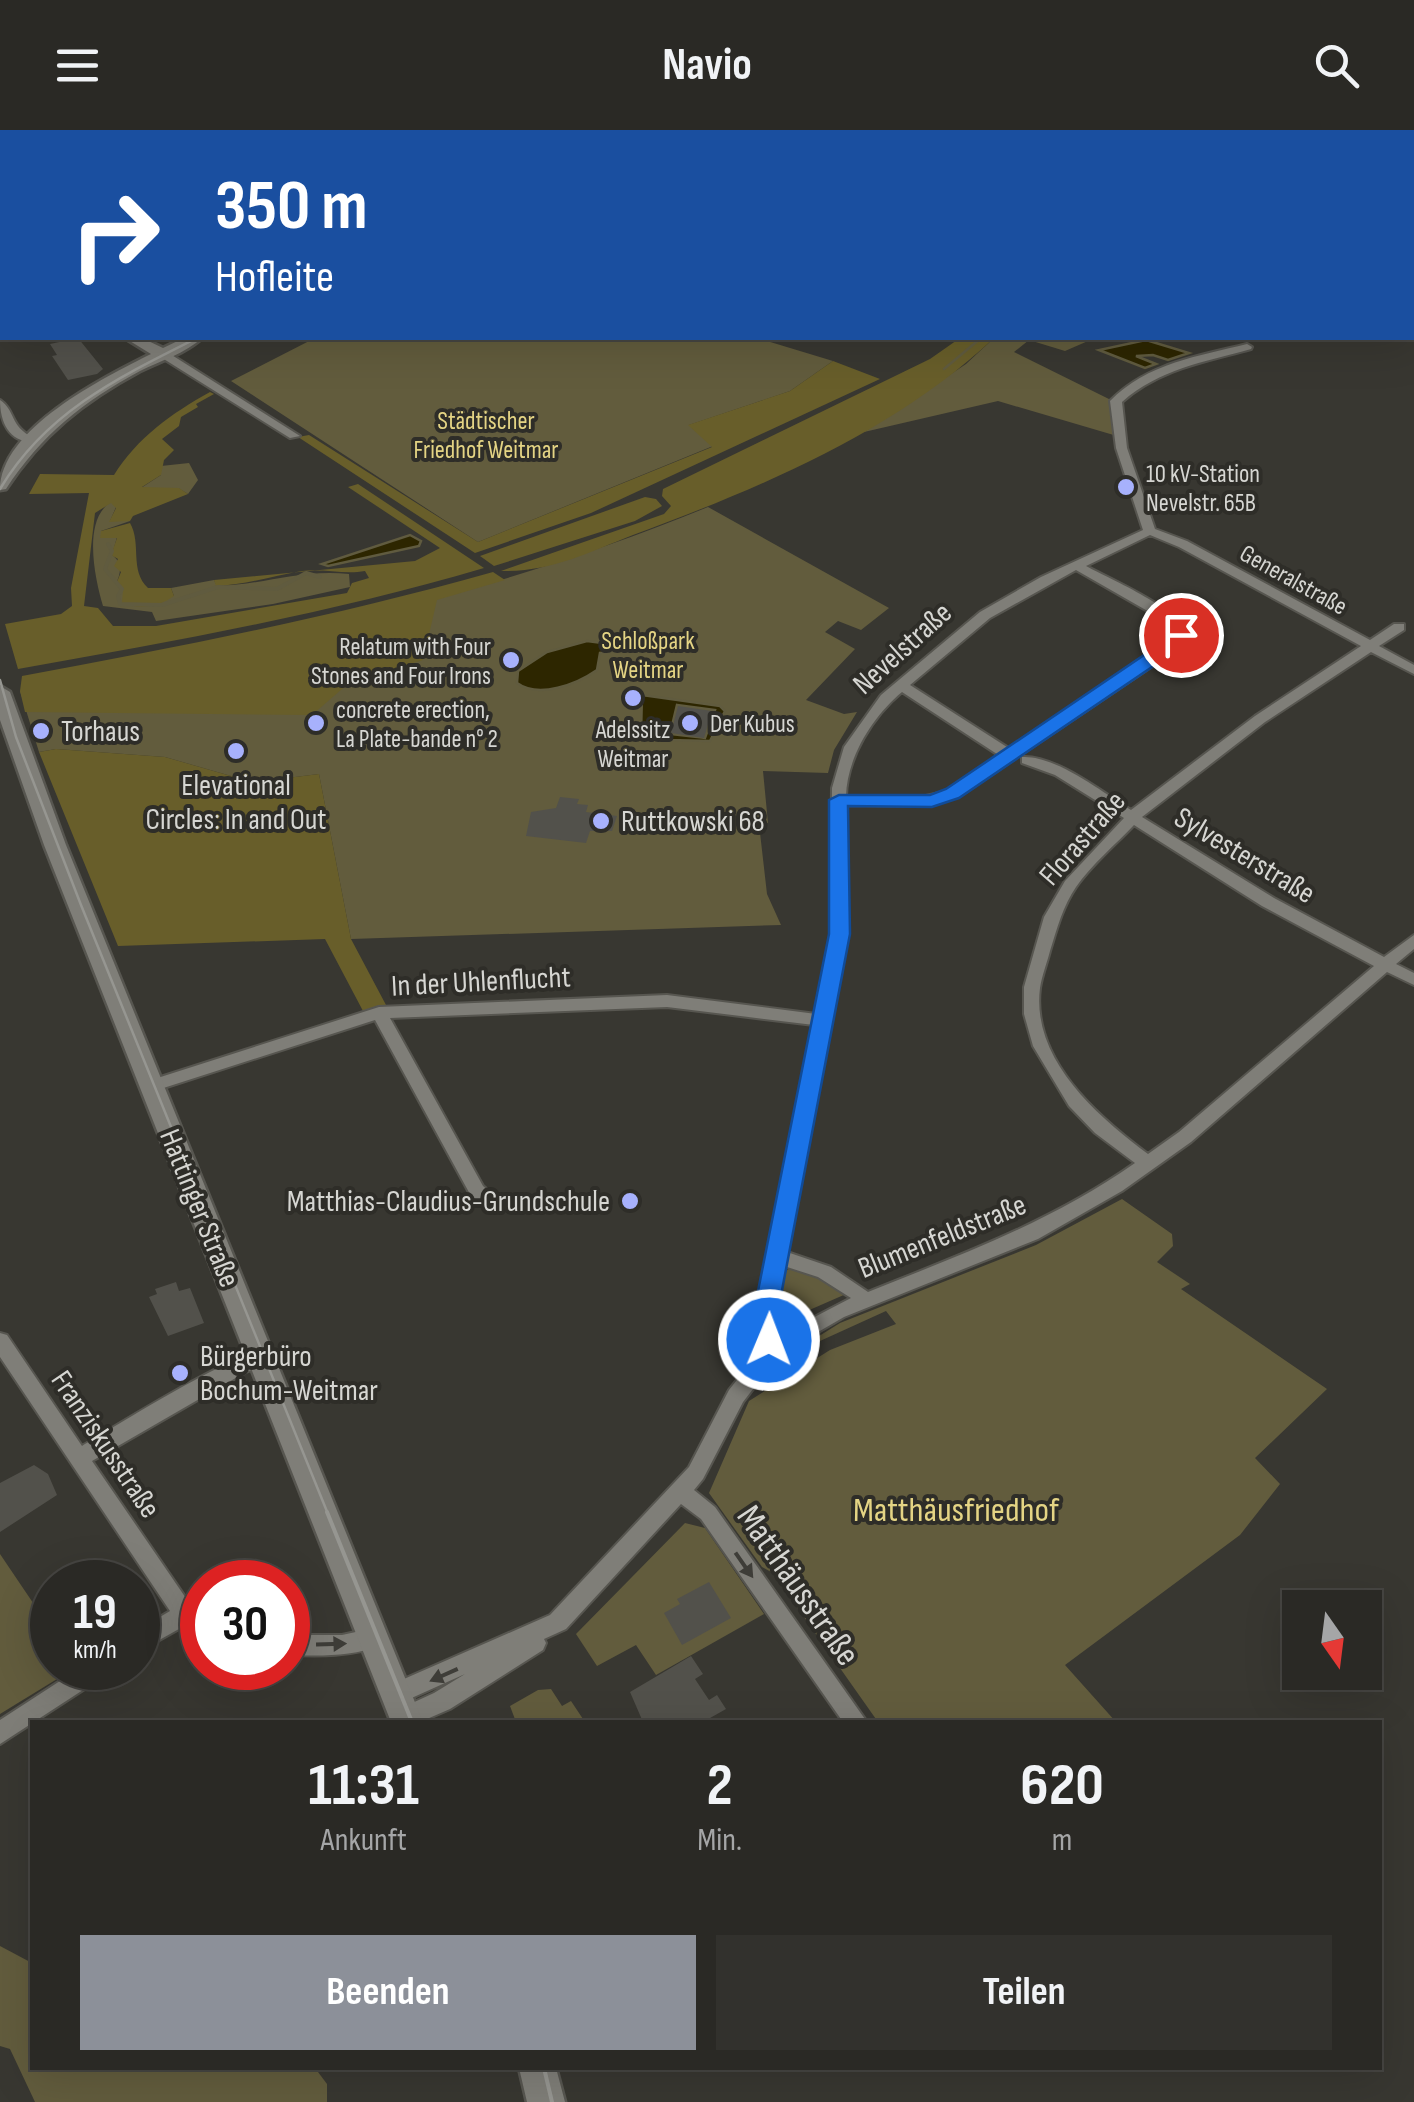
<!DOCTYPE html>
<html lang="de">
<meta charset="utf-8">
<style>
body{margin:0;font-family:"Sofia Sans Condensed",sans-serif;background:#32312d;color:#f1f3f6;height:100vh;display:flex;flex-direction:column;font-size:38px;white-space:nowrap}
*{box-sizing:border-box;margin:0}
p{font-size:32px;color:#a5a6a7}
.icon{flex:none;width:55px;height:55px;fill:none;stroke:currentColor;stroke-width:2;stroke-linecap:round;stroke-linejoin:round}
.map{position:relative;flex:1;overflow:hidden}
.panel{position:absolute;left:30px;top:1590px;width:1352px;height:350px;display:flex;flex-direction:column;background:#2a2925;border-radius:0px;box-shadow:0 10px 40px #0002,0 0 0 2px #464542}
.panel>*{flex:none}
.banner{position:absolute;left:0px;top:0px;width:1415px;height:210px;box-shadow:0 10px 40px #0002,0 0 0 2px #464542;background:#1a4fa0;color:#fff;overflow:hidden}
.needle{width:65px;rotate:166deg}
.buttons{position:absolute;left:1282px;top:1460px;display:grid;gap:20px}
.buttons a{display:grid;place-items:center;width:100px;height:100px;border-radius:0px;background:#2a2925;box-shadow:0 10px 40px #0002,0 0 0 2px #464542;font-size:50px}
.speed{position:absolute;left:30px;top:1430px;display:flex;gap:20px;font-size:50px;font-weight:700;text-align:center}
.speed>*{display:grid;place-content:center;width:130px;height:130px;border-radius:50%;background:#2a2925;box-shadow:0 10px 40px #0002,0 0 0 2px #464542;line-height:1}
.speed small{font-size:25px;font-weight:400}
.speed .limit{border:15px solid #d22;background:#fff;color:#111}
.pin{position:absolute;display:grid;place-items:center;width:85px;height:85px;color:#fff;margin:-42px;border:5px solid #fff;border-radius:50%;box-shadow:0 2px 10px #0007}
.me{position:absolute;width:110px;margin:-55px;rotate:1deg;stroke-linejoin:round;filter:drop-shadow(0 0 8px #0008)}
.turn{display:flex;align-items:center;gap:35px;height:210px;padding:0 50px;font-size:45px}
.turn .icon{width:130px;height:130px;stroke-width:2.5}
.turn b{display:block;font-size:70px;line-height:85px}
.eta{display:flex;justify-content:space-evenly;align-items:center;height:170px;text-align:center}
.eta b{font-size:60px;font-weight:700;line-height:70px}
.action{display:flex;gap:20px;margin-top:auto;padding:20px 50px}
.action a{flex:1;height:115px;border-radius:0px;background:#8c9099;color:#fff;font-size:40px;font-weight:700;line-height:115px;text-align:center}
.action a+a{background:#32312d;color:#f1f3f6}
header{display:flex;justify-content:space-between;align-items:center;height:130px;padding:0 50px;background:#2a2925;font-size:45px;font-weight:700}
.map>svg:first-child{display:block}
</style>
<header><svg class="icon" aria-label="menu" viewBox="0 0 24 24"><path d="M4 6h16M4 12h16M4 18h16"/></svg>Navio<svg class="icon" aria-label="search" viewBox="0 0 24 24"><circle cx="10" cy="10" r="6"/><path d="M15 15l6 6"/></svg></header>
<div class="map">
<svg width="1414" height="1972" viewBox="0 0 1414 1972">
<rect width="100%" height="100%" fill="#383731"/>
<path fill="#625c3d" d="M315,208h442l76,23 -43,30 -101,34 24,21 -235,96 -247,-161z
M994,208h93l1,3 -23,10 -36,-11 -15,12 99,49 -2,12 6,23 -119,-35 -134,31 102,-68z
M189,333l9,17 -10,14 -10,-6h-37l20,-13v-9z
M111,372l5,5 -6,14h20l-29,10v7l16,-1 -5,18c11,8 9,17 4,29l58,12 -3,-8 43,-8 3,6c46,-1 83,-17 132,-12l1,13 -77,17 -117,17 -4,-9 -49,-6c-8,-27 -21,-86 8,-104z
M708,377l181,101 -28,22 -23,-9 -13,11 30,17 -49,51 38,14 13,-2 -23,38 -6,23 -65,-2 5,52 -9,1 8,70 14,31 -430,14 -32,-165 -55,7 -33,-5 -66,-19 -109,-8 -17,3 -19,-61c234,-45 467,-93 688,-184z
M1122,1069l50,35 1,12 -16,16 33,22 -9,5 146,100 -72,69 25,26 -40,51 -175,130 51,57h-238l-105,-149 -11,-6 -53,-74 40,-92 81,-51 66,-26 -10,-13 -99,45 53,-33 196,-78z
M792,1137l42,17 12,10 -64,28 -9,-5 8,-43z
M685,1393l20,5 59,86 -108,61 -20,-30 -39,21 -21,-32z
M0,1424l52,77v37h23l-75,46z
M551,1559l11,17 9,-5 14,21h-69l-6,-16 28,-16z
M0,1816l32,17v105h283l12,16v18h-292l-25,-53 -10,-3z"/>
<path fill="#685e2a" d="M960,208h34c-100,94 -234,150 -361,197 -46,18 -82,37 -132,36l163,-57 7,-8 -9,-10 1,-7 267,-130z
M833,231l47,18 -289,134 -116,40 -177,-116 11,-2 169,107 234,-95 -24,-22 102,-34z
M210,262l4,2 -18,10 2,3 -17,10 -2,9 -17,13 12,11 -10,10 -3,15 -19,12 37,1 9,6 -55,22 -3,5 -21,1 7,-14 -5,-5 -16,10 -11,93 14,2 15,18h43l191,-33 5,-10 17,-5 -4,-7c-21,4 -42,-3 -63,0 -29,5 -57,14 -86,15l-2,-6 201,-19 25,-13 -92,-61 10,-3 126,84c-152,45 -309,73 -466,101l-13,-45 56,-10 11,-8 -1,-18 18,-95 -60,1 11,-20 74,1c23,-37 58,-62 96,-83z
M645,367l11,2 6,7 -27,15 -141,45 -14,-10z
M130,393c12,21 -1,47 18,65h23l3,8c-16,11 -34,14 -52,7l1,-13 -7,-6 5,-12 -7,-6 4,-7 -7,-4 6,-17h-17l1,-7z
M493,442l12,8 -68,20 -14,60 -74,23 -37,32 -287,-3 -5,-21 2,-15c158,-29 315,-60 471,-104z
M56,619l109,8 66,19 32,5 56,-7 32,165 35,66 -23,6 -38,-72 -207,7 -79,-194z"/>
<path fill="#2d2600" stroke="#605b3f" stroke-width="2.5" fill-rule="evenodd" d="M1146,210l43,13 -21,7 -15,-5 -17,1 20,8 -11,4 -46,-18z
M410,405l11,6 -2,5 -91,20 -6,-2z
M587,511l38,5 2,4 -27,3 -3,17c-20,14 -58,29 -80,13l1,-12 29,-19z
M642,565l78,11 5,5 -15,30 -41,-1 -28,-7zM677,575l38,5 -10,28 -35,-4z"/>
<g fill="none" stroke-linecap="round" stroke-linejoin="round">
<path stroke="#605b3f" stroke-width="2.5" d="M944,239l37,-31"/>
<path stroke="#605b3f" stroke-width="4" d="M108,414l4,7 -7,18 17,20 -4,7 2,8 42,1 56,-18 59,2 29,-16 14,4"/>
</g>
<path fill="#52514b" d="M78,208l25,31 -6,5 -29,6 -16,-24 5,-1 -7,-11z
M678,576l34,5 -8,27 -33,-5z
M560,667l19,2 -2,5 11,1 -2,7 31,4 -5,15h-22l-4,12 -60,-7 5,-24 25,-4z
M176,1152l3,9 11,-3 14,35 -36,13 -19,-39 8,-3 -2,-5z
M34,1335l14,9 9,21 -57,37v-49z
M709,1452l22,36 -49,27 -18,-32 16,-9 -3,-5z
M691,1526l12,18 -8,5 14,21 8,-5 9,14 -23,13h-60l-13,-30z"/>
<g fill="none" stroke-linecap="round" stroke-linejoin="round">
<g stroke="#575650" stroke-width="4">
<path id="minor" d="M1006,0h10l1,2h-9z
M0,42h2v6h-2z
M1247,214l5,3 -1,2c-47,13 -92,20 -129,53l5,46 28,81 32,12 183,99 24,-16h10v6l-25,16 35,19v9l-43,-22 -106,70 -123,95 132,81 110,59 30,-22v14l-18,15 18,9v12l-27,-13 -196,170 -69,49 -84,48 -194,78 -64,37 -37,48 -40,77 -9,11 21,17 152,215h-24l-142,-203 -20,-15 -115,125 -22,10 2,4 -3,7 -93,59 -30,13h-25l-1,-4 3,-8 37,-17 31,-19 -69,31 -8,-3 -3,-8 3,-8 162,-71 139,-148 40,-77 34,-43 -9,-20 3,-21 57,-281 -147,-18 -277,11 93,168 22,19 -3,5 -6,2 -25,-16 -96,-176 -224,72 -9,-6 3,-4 234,-75 288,-12 149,19 14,-68 2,-158 12,-41 37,-52 99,-83 61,-35 102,-47 -27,-82 -6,-47c37,-38 89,-45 137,-57zM1150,405l29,12 182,99 -106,70 -124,94c-28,-17 -75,-55 -109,-53v6l33,12 69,43 -59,63 -21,36 -20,70v27l9,32 36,60 26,27 40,30c-82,58 -175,92 -267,129l-37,-25 -44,-15 59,-306v-141l71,1 41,-9 221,-149 9,-11c-3,-26 -78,-58 -102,-71zM1076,440l89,51 9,8v7l-164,113 -100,-64 80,-67zM902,562l98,64 -52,35 -31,7 -71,-2c1,-39 27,-80 56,-104zM1134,695l128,81 112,60 -195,166 -31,22c-51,-38 -117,-95 -108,-166 2,-13 7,-25 10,-37 7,-23 13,-45 26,-64 16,-23 39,-42 58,-62zM784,1136l34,11 33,21 -73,38 -4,-9z
M163,221l4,1 133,84 -10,2 -131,-82 -1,-2z
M0,270c16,11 9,25 33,38v4c-24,0 -33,-20 -33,-42z
M0,1203l7,2 75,111c30,-17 160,-100 185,-94l3,6 -3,6 -21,8 -154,89 100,146 10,4v20l-16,-6 -48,27v-22l32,-19 -170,-254z
M374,1498l8,3 3,7 -3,7c-31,12 -62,11 -94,10v-20h54z
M80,1538h29l-3,7 -106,69v-24z"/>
</g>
<g stroke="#575650" stroke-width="5">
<path id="secondary" d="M0,124h2v8h-2z
M125,208h17l21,10 21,-10h18c-16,15 -42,23 -62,33 -56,30 -99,64 -134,118l-6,1c0,-61 103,-112 151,-136z
M0,556l10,6 56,153 357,877h-32l-347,-877 -44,-125z
M519,1938h37l9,34h-38z"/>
</g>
<g stroke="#575650" stroke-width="4">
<path id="primary" d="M1234,0h32l2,2h-32z
M1412,16h2v9h-2z"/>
</g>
<use href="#minor" fill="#7f7e78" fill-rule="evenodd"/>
<use href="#secondary" fill="#7f7e78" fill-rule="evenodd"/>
<use href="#primary" fill="#8d8035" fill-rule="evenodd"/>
<path stroke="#969691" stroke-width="2.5" d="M614,2l4,-2
M0,359c46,-77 119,-112 197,-151
M0,550l16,57 65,168 247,609"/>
<path stroke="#969691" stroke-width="4" d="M327,1382l85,210
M544,1938l8,34"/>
</g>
<defs><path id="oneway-solid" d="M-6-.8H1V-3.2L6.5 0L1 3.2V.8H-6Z" transform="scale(2.5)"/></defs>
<g fill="#3e3d38">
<use href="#oneway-solid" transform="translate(744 1435) rotate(55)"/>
<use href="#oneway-solid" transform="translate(331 1514) rotate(-2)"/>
<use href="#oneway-solid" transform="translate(444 1545) rotate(156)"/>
</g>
<path fill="#1a73e8" stroke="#114b97" stroke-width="2.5" d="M1181,500l9,5 -10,13 -221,150 -27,9 -84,-1 2,128 -71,372 -2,21 4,13 -3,7h-18l-8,-20 3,-21 74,-372v-134l10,-5h91l16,-6z"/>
<g fill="#a7b1fc" stroke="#2e2d28" stroke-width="4">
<circle cx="1126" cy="357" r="10"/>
<circle cx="511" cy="530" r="10"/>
<circle cx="633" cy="568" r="10"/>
<circle cx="316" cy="593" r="10"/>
<circle cx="690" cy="593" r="10"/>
<circle cx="41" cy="601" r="10"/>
<circle cx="236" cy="621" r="10"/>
<circle cx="601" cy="691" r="10"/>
<circle cx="630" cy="1071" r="10"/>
<circle cx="180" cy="1243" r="10"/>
</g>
<g text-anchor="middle" stroke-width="8" stroke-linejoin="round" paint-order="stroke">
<g font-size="25" fill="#e4d484" stroke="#2e2d28">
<text x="486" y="299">Städtischer<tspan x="486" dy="29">Friedhof Weitmar</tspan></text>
<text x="648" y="519">Schloßpark<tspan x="648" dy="29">Weitmar</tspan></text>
</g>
<g font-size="25" fill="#d6d6d2" stroke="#2e2d28" text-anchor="start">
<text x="1146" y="352">10 kV-Station<tspan x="1146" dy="29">Nevelstr. 65B</tspan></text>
<text x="491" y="525" text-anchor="end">Relatum with Four<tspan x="491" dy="29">Stones and Four Irons</tspan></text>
<text x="336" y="588">concrete erection,<tspan x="336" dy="29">La Plate-bande n° 2</tspan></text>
<text x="710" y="602">Der Kubus</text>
<text x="633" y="608" text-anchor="middle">Adelssitz<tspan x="633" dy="29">Weitmar</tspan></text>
</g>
<g font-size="25" fill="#d6d6d2" stroke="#2e2d28">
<text transform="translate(1294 449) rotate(29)" y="9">Generalstraße</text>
</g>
<g font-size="30" fill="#d6d6d2" stroke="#2e2d28">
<text transform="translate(902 518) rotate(-42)" y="10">Nevelstraße</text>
<text transform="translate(1082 708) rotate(-49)" y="10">Florastraße</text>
<text transform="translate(1245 725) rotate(31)" y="10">Sylvesterstraße</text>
<text transform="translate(481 851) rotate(-3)" y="10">In der Uhlenflucht</text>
<text transform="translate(200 1078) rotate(68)" y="10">Hattinger Straße</text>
<text transform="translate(942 1106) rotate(-22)" y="10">Blumenfeldstraße</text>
<text transform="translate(106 1314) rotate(56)" y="10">Franziskusstraße</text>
</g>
<g font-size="30" fill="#d6d6d2" stroke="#2e2d28" text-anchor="start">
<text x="61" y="611">Torhaus</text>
<text x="236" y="665" text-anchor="middle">Elevational<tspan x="236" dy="34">Circles: In and Out</tspan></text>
<text x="621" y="701">Ruttkowski 68</text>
<text x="610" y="1081" text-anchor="end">Matthias-Claudius-Grundschule</text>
<text x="200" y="1236">Bürgerbüro<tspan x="200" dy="34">Bochum-Weitmar</tspan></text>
</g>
<g font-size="35" fill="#e4d484" stroke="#2e2d28">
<text x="956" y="1391">Matthäusfriedhof</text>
</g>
<g font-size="35" fill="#d6d6d2" stroke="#2e2d28">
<text transform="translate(799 1455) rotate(55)" y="12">Matthäusstraße</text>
</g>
</g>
</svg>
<div class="buttons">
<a><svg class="needle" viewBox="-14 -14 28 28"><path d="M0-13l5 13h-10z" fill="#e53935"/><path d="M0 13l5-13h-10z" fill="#a5a6a7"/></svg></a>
</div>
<div class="speed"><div>19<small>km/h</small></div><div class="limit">30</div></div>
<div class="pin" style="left:1181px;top:505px;background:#d93025"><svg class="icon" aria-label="arrive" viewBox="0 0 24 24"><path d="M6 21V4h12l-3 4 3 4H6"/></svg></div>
<svg class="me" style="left:769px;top:1210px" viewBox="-20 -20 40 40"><circle r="17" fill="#1a73e8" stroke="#fff" stroke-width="3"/><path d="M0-11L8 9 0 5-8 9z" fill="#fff"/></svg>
<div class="banner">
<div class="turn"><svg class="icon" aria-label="right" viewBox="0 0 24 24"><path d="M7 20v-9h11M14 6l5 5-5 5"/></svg><div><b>350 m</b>Hofleite</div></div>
</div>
<section class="panel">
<div class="eta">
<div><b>11:31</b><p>Ankunft</p></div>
<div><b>2</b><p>Min.</p></div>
<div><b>620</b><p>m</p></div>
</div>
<div class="action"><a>Beenden</a><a>Teilen</a></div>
</section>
</div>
